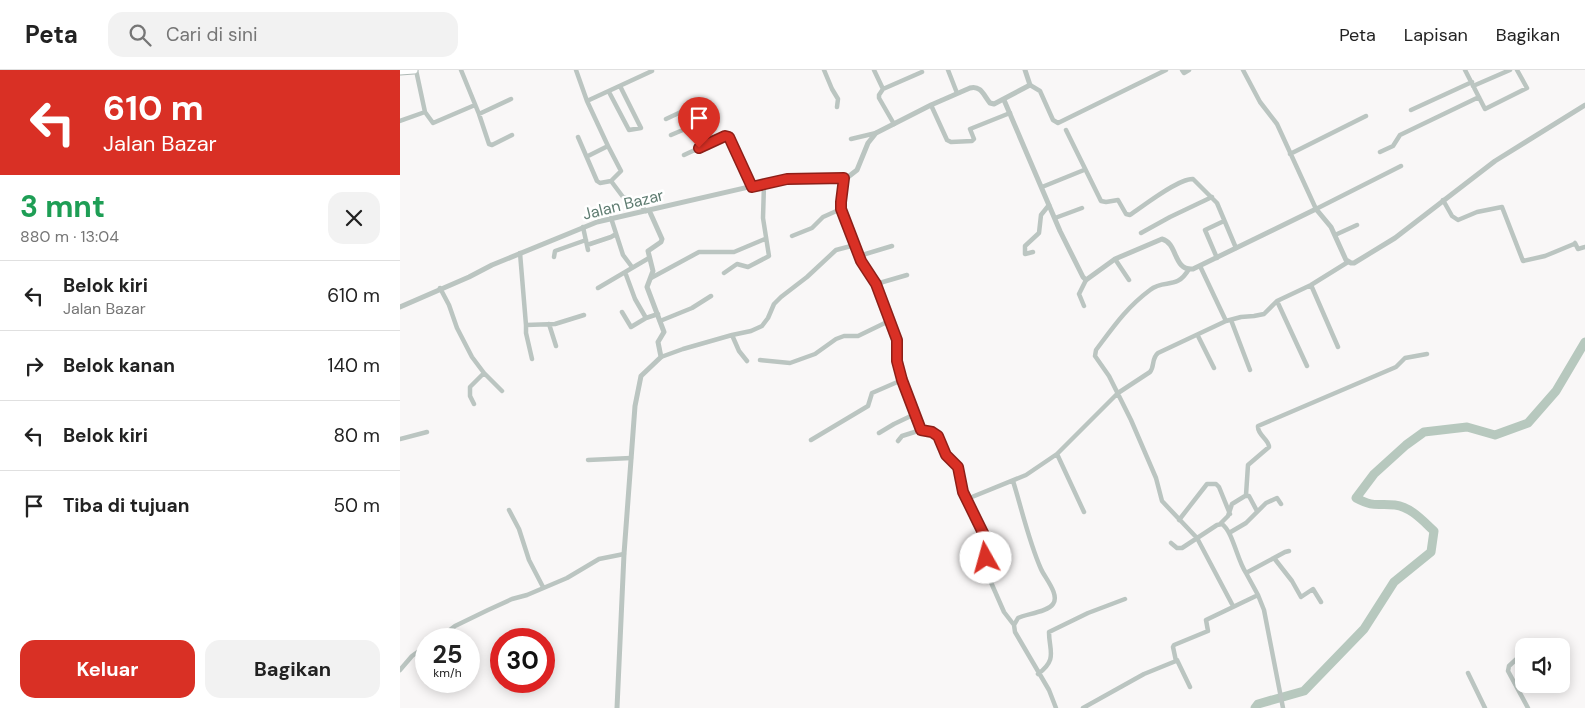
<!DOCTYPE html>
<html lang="id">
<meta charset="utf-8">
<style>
body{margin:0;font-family:"DM Sans",sans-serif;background:#f2f2f2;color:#222;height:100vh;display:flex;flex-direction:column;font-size:19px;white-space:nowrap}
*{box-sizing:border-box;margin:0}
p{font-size:16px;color:#767676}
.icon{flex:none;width:28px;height:28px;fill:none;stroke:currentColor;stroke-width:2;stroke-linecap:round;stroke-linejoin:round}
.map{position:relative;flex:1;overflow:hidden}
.panel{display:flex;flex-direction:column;background:#fff;width:400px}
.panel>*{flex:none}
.hud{background:#d93025;color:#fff;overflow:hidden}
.controls{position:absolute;left:1115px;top:568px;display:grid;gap:10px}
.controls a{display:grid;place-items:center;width:55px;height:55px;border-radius:10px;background:#fff;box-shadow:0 2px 12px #0003;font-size:25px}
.speed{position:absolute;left:15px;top:558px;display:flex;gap:10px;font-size:25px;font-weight:700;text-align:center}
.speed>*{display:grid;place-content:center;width:65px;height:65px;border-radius:50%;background:#fff;box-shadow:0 2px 12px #0003;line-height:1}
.speed small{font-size:12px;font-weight:400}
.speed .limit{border:8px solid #d22;background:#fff;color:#111}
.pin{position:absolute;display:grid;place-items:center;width:42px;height:42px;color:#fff;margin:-51px -21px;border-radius:50% 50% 50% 0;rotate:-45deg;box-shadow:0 0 5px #0007}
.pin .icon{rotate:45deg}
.me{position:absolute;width:55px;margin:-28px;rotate:353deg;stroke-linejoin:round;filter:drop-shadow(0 0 4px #0008)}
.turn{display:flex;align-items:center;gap:18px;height:105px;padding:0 20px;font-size:22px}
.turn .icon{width:65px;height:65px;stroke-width:2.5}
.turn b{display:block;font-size:35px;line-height:42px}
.round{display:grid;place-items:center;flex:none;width:52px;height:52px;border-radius:15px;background:#f2f2f2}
.head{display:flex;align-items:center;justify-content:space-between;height:85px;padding:0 20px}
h1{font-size:30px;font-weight:700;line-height:38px;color:#1e9e55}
.cta{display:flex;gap:10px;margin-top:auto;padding:10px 20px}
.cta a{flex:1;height:58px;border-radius:15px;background:#d93025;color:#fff;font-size:20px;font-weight:700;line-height:58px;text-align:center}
.cta a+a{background:#f2f2f2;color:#222}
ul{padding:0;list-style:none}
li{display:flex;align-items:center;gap:15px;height:70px;padding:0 20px;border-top:1px solid #e0e0e0}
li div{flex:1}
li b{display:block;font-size:19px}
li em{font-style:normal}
header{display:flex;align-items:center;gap:30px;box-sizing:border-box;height:70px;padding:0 25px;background:#fff;border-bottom:1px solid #e0e0e0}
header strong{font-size:24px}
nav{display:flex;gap:28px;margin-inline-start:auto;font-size:18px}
.search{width:350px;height:45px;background:#f2f2f2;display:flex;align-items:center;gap:12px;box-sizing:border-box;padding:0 18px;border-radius:15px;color:#767676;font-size:19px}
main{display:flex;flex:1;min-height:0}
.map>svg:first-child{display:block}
</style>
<header>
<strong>Peta</strong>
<div class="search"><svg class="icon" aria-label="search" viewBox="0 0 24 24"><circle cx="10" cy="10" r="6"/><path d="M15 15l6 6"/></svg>Cari di sini</div>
<nav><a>Peta</a><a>Lapisan</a><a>Bagikan</a></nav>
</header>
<main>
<section class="panel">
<div class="hud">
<div class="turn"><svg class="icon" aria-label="left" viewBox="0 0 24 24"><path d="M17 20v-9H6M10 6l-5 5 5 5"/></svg><div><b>610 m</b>Jalan Bazar</div></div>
</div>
<div class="head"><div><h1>3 mnt</h1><p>880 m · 13:04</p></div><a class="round"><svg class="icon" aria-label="close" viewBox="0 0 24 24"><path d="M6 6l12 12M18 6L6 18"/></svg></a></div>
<ul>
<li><svg class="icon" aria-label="left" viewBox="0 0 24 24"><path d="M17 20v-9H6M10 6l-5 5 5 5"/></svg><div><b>Belok kiri</b><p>Jalan Bazar</p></div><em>610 m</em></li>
<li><svg class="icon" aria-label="right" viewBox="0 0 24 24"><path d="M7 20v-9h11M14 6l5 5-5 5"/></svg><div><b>Belok kanan</b></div><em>140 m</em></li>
<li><svg class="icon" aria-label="left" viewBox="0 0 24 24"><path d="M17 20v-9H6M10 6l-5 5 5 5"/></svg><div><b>Belok kiri</b></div><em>80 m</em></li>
<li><svg class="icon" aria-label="arrive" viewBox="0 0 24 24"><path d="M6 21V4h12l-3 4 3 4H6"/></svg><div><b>Tiba di tujuan</b></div><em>50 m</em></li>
</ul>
<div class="cta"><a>Keluar</a><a>Bagikan</a></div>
</section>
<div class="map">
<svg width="1185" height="638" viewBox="0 0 1185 638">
<rect width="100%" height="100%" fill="#f9f7f7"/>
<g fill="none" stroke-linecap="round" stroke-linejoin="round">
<path stroke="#b7c8be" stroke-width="9" d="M855,638l3,-4 46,-13 60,-62 30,-47 37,-30 3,-21c-11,-10 -23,-24 -39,-26 -19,-2 -20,3 -39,-7l18,-24 32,-29 18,-13 43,-5 28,8 33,-12 28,-32 29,-49"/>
<g stroke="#afbab6" stroke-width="9">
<path id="primary" d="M0,1l14,-1"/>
</g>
<path stroke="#bbc5c1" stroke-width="4.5" d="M61,0l18,44 10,30 3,1 20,-10
M176,0l11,31 21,45 -20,10
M424,0l8,19 6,10 -1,8
M474,0l9,19 -4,6v3l15,26
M548,0l9,23
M782,0l2,3 5,-3
M843,0l17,32 17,22 39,85 85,-43
M1065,0l20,39 42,-21 -10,-18
M630,15l10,6 13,29 5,3 108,-53
M1073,16l37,-16
M483,19l39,-17
M209,22l20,38 12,-2 -21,-42
M187,31l65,-30
M531,35l16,35 4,2 21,-1 2,-2 -4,-10 40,-16
M1011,40l61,-28
M25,42l8,11 42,-18
M79,44l32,-15
M266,49l30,-14 17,36
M0,51l25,-9 -9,-42
M666,60l35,71 5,1 12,-2 8,14 4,1c13,-9 49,-37 63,-36l24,24 19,45
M271,65l33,-14
M178,67l19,44 3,2 11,-2 10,-10 -13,-25
M451,69l25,-6
M980,82l13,-6 7,-11 79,-38
M890,84l76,-38
M284,85l41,-19 4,1 23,50
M444,108l-3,15v16l20,52 15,23 19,51 3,11 -1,15 6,22 18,47 11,2 7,4 7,19 12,12 4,19 5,13 59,-24 31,-21 61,-61 32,-21c5,-6 1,-13 8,-19l68,-32 15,-4 13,-1 10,-2 13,-13 34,-16 37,-23
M211,111l12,16 13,3 10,11
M642,117l42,-17
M1043,130l9,16 6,4 19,-8 25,-5 21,54 22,-5 29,-12 1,-1 3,6 7,-2
M211,148l12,37 9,12
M655,148l27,-10
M183,157l5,23
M741,163l29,-16 42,-20
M935,165l22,-10
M392,166l20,-8 11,-11 18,-8
M187,175l24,-8 5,-3
M633,182l-8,2v-8l14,-13 2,-18 8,-10
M120,183l6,72 29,-1 29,-9
M459,186l33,-10
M154,187l1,-6 31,-11
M817,188l-12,-28 19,-9
M715,189l14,21
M800,196l26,55
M789,199c-13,22 -24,9 -39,21 -24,18 -36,36 -54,60l-1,6 14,20 22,44 25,58 6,23 35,37 36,68
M225,202l10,27 11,19
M324,203l13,-9 11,3 21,-11 -6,-38 1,-34
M251,208l48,-26h35l31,-13
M476,214l31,-9
M911,215l27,62
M40,218l9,17 8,23 15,29 12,16 18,18
M198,218l51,-30
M877,231l30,65
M684,236l-5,-12 7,-14
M222,242l9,15 15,-9 12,-4
M831,250l19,50
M260,251l32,-13 19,-12
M149,254l7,22
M126,255v8l6,26
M332,265l19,-4 11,-5 6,-8 6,-14 7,-7 26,-20 29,-27 19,-5
M798,266l16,32
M261,287l22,-8 49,-14 7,16 8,10
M360,290l30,3 25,-9 21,-15 8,-3h14l31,-15
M74,334l-4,-8v-9l14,-14
M479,363l15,-9 21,-10
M0,369l27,-7
M411,370l57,-34 4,-13 30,-13
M498,371l4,-5 19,-6
M657,384l27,58
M188,390l43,-2
M613,411c9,29 16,61 28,88 4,9 19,26 12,35 -5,8 -27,10 -35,14l-4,7 1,7 34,58 7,18
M846,425l2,-30 21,-18c0,-8 -12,-12 -11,-21l138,-59 9,-9 22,-4
M567,429c6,13 15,26 19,40 3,11 -3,22 0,32l18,41 10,13
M109,440l10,19 10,31 14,27
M779,450l28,-36h9l3,3 11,27
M820,454l8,-8 4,-12 13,-8h4l8,15
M829,463l17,-10 20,-20 11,-5 4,6
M771,473l6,5h5l35,-23 5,-1c11,8 15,36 24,49l39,-21 4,-1
M874,488l18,23 9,16 12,-8 8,13
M846,503l12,22 6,15 19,98
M38,569l17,-13 33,-16 24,-11 15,-4 40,-17 32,-19 25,-5
M1124,582l-15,14 -1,5 20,37
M777,590l13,27
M0,600l12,-14 14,-10
M1068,603l17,35
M638,604c20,-15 11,-23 11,-42l39,-19 37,-14
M683,638l61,-34 32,-13 -3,-14 1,-2 34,-14 -2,-11 2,-1 50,-24"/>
<path stroke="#bbc5c1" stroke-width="5" d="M604,30l56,131 23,46 3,3 29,-21 47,-20c16,4 11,32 31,30l123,-60 15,18 15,33 5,3h3l41,-25 100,-77 90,-56
M0,237l69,-30 23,-12 105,-43 182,-42 69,-3 9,-7 11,-27 8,-10 55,-28 39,-17c11,-3 14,8 20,15l4,1 36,-19 -5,-15
M217,638l7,-154 11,-148 6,-30 20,-19 -3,-15 6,-10 -17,-45 6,-16 -5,-20 13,-9 1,-3 -13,-29"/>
<use href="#primary" stroke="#fff" stroke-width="7"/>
</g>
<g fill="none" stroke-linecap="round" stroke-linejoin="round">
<g stroke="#8d1f18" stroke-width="12">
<path id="route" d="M299,78l26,-12 4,1 23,50 35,-8 57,-1 -3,24v7l20,52 15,23 21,56v21l5,19 19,50 11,2 6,4 8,19 12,12 5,25 23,47v19"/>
</g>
<use href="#route" stroke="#d93025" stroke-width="9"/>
</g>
<g text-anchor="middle" stroke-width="5" stroke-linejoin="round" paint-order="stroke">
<g font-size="16" fill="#5f7c71" stroke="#fff">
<text transform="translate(223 134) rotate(-14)" y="6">Jalan Bazar</text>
</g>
</g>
</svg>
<div class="controls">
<a><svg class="icon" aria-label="sound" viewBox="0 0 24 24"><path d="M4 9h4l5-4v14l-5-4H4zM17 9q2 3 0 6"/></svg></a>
</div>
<div class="speed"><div>25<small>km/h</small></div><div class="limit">30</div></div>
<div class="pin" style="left:299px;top:78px;background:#d93025"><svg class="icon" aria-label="arrive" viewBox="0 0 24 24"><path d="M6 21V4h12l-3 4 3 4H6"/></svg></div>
<svg class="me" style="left:586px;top:488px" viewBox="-20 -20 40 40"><circle r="19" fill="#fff"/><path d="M0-13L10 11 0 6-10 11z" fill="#d93025"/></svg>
</div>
</main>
